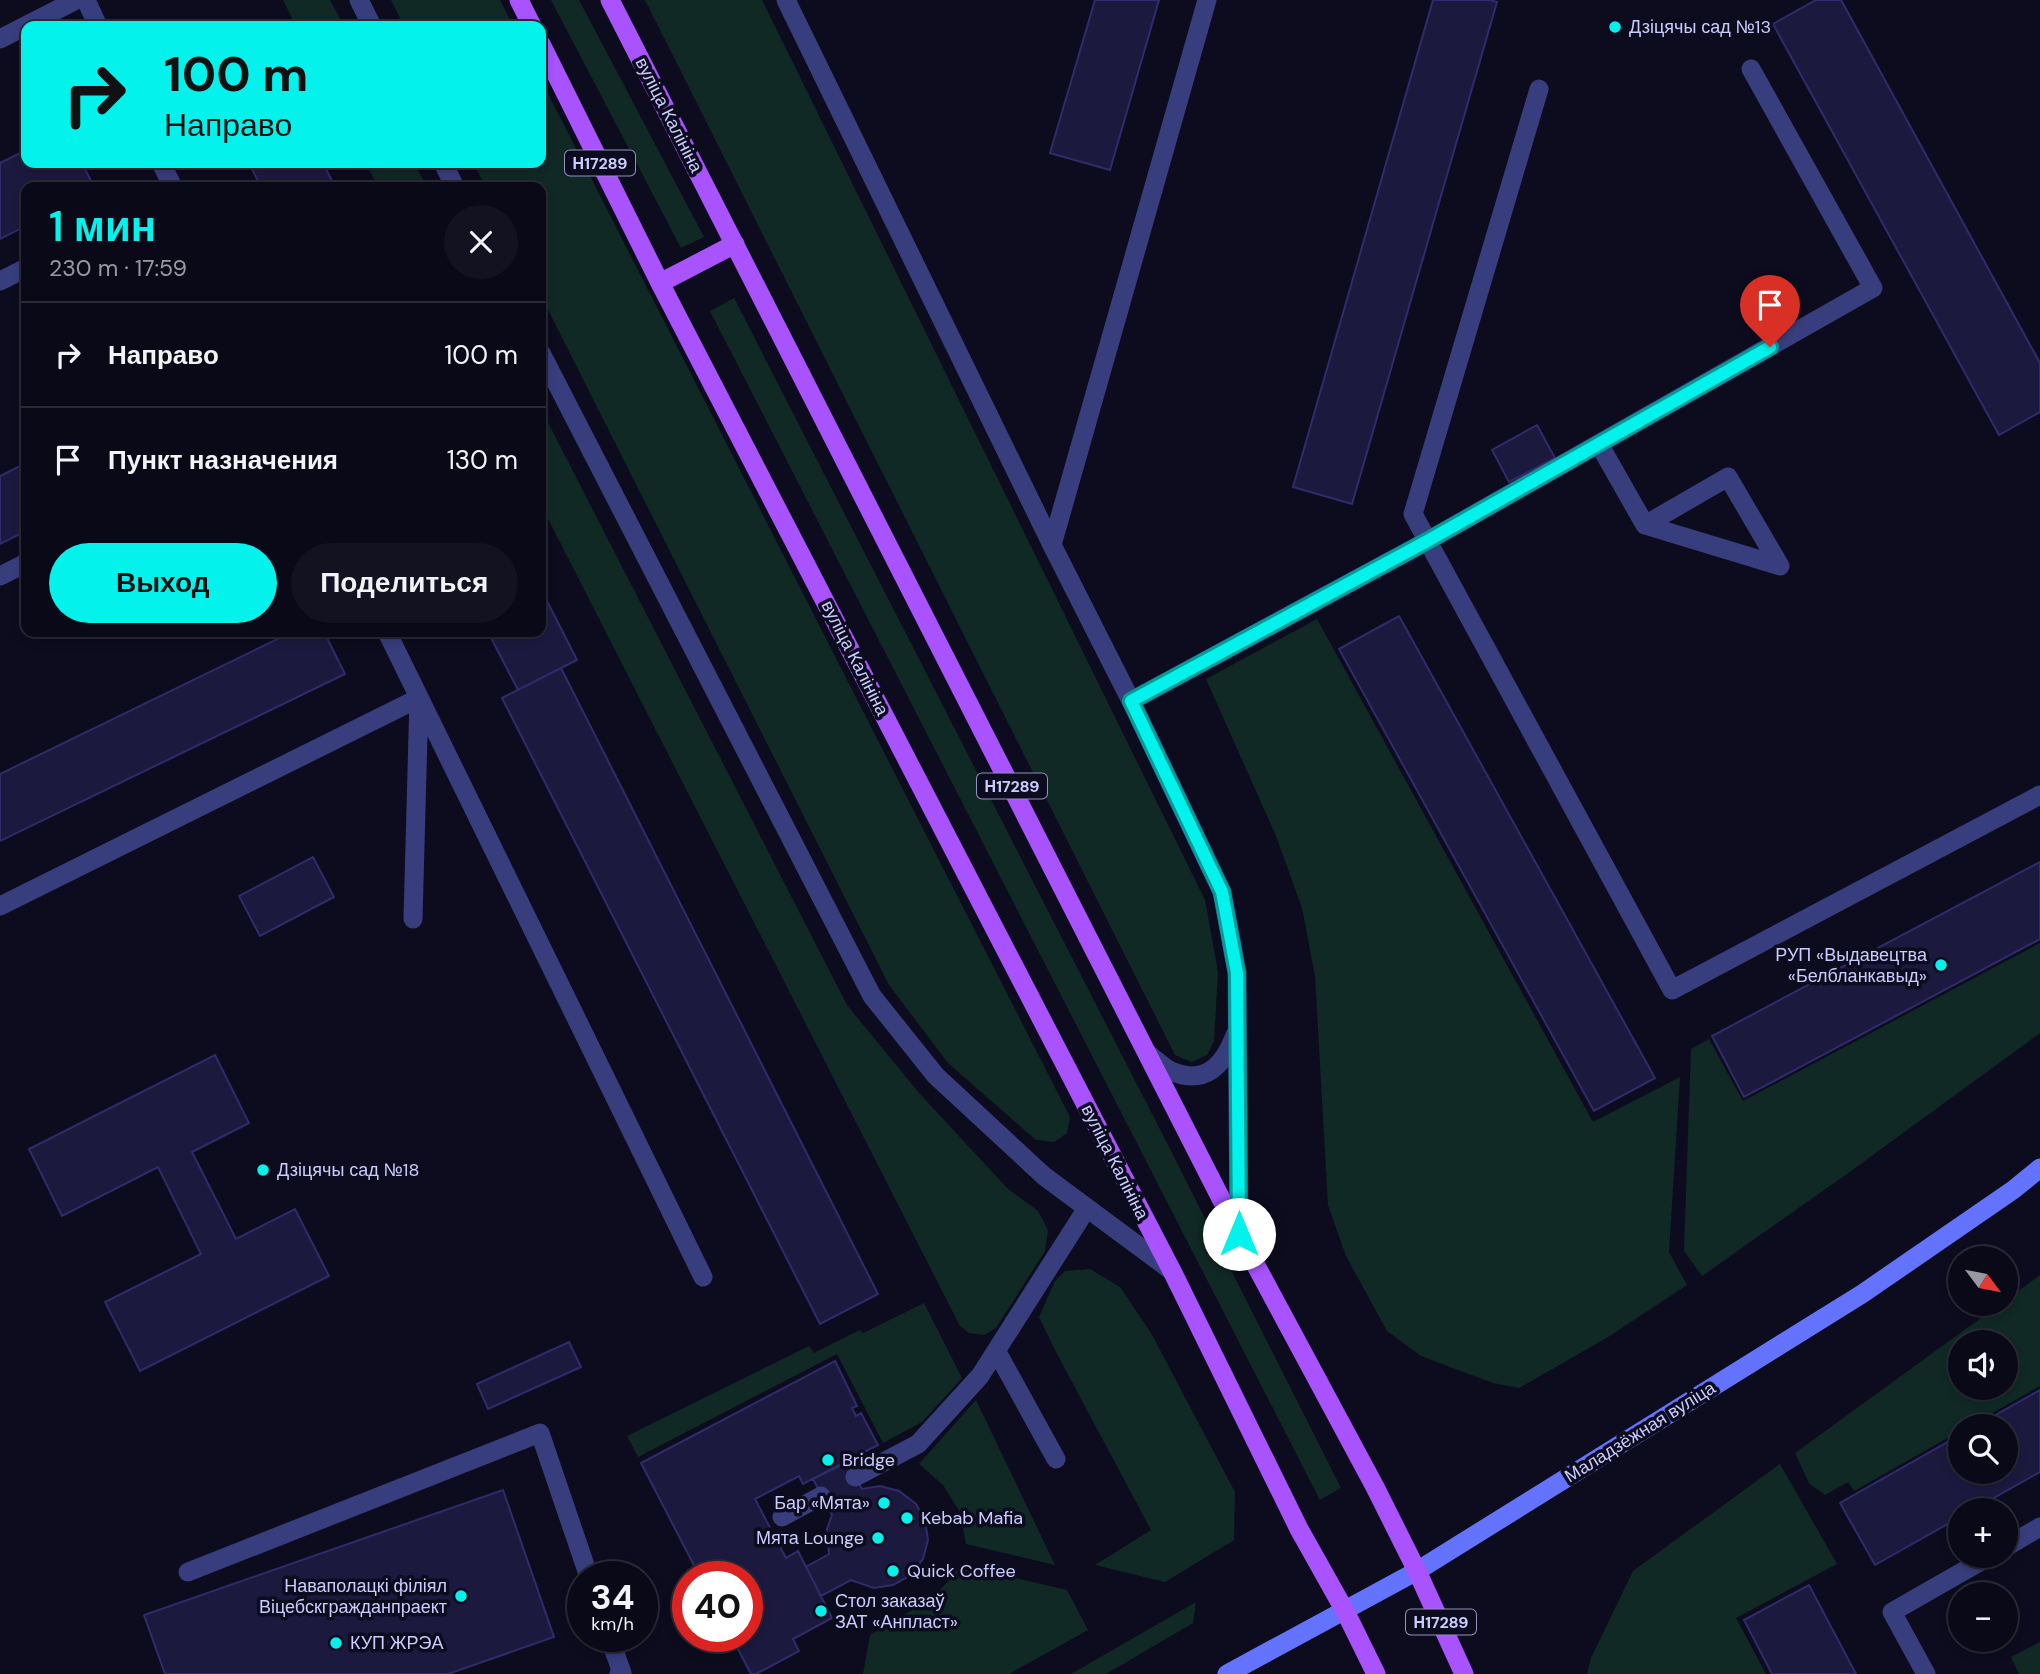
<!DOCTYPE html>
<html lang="ru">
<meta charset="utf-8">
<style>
body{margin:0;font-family:"DM Sans",sans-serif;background:#131220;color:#f1f3f6;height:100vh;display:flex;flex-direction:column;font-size:26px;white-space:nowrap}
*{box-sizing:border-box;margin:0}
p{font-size:23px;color:#999aa1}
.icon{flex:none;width:38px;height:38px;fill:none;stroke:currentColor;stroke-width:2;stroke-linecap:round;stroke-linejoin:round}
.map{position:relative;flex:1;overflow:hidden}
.drawer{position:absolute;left:21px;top:182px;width:525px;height:455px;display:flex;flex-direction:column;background:#0a0917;border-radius:14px;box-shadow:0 4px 10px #0003,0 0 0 2px #2a2a36}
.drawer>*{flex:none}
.guide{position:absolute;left:21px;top:21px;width:525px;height:147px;border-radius:14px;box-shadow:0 4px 10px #0003,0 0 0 2px #2a2a36;background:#03f2eb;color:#111;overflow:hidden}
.needle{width:46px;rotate:122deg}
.fabs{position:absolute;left:1948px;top:1246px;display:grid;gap:14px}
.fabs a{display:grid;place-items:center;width:70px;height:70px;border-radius:50%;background:#0a0917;box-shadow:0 4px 10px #0003,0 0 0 2px #2a2a36;font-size:35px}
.speed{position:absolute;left:567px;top:1561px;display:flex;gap:14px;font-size:35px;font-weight:700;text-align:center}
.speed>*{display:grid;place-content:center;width:91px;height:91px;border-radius:50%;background:#0a0917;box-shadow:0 4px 10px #0003,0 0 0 2px #2a2a36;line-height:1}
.speed small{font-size:18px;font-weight:400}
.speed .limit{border:10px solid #d22;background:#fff;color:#111}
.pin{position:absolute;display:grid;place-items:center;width:60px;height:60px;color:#fff;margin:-72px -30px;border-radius:50% 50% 50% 0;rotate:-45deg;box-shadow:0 0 7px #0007}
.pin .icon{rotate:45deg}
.me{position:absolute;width:77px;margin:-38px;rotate:0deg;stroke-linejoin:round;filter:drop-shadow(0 0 5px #0008)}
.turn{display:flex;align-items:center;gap:24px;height:147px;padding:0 28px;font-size:32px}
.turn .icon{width:91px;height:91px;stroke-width:2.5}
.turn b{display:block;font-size:49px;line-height:60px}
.round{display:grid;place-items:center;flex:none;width:74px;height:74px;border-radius:37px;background:#131220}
.overview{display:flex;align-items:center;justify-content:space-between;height:119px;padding:0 28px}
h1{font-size:42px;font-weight:600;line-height:52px;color:#03f2eb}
.cta{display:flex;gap:14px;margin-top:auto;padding:14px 28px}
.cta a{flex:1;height:80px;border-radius:42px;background:#03f2eb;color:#111;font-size:28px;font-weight:600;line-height:80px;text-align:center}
.cta a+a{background:#131220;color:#f1f3f6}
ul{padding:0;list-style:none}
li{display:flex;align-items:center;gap:21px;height:105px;padding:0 28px;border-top:2px solid #2a2a36}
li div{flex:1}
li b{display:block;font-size:26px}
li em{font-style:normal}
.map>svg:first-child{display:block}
</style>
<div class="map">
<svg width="2040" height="1674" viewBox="0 0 2040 1674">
<rect width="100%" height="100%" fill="#0d0c1f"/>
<path fill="#102924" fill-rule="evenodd" d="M283,0h47l14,26h-48z
M391,0h109l13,26h-109z
M551,0h28l125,237 -23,11z
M645,0h117l443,900 13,72 -4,69 -7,14 -15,7 -17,-7z
M541,80l529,1037 -3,16 -13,9 -18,-2 -88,-77 -59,-78 -348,-689v-109h-55l-13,-24h68z
M366,163h48l13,24h-49z
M734,298l436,851 171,339 -21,12 -610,-1189z
M541,409l306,596 72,88 89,96 30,22 10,19 -3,21 -49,77 -12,7 -15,-2 -9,-7 -419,-821z
M1317,619l276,503 87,-45 -11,175 18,33 -79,52 -89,51 -26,-5 -72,-27 -34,-25 -41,-75 -18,-51 -13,-229 -13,-68 -26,-72 -70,-157z
M2040,943v90l-189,138 -149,105 -18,-25 7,-202 18,-10 34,62z
M1090,1269l30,18 31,46 84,159 -1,48 -69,42 -70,-17 56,-35 -96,-180 -16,-33 16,-36 10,-10z
M2040,1275v111l-71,40h-9v5l-106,60 -6,-9 -23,13 -16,-12 -14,-30 205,-149h6v-4zM1960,1342h46v46h-46z
M924,1303l38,75 -40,44 -39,21 -46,-89 -199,103 -11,-21 182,-90 5,7 46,-23 3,3z
M976,1400l79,165 -89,-21 -6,-32 -17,-27 -24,-21z
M1780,1464l57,100 -101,54 30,56h-179l4,-16 42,-87z
M959,1565l108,25 21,40 -79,44h-146l7,-39 59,-35 18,-17z
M1196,1602l-3,21 -87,51h-35z
M2040,1642v32h-21l-8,-17z"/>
<path fill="#1c193f" stroke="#302b6b" stroke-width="2" d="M1095,0h64l-49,170 -60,-17z
M1433,0h57l7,2 -145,502 -59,-17z
M1816,0h25l199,363v49l-41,23 -226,-411z
M26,150v13h56l12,24h-68v39l-26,13v-76z
M249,163h74l12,24h-74z
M1537,425l18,33 -46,24 -17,-32z
M26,463v68l-26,13v-68z
M541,589l36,71 -59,30 -30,-58h53z
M1399,616l256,462 -61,33 -255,-462z
M292,632h32l21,42 -345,167v-67z
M561,668l317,626 -58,30 -318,-626z
M313,857l21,40 -74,39 -21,-40z
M2040,862v77l-296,158 -32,-61z
M215,1055l34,68 -57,29 44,87 59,-30 34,67 -189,95 -35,-69 96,-48 -43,-87 -96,49 -33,-67z
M569,1342l12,25 -93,42 -11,-25z
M835,1361l22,45 -5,2 4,8 5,-3 17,32 -75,39 -4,-8 -44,23 31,59 12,-7 34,67 -39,21 6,12 -43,23h-5l-20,-38h16v-59h-47l-59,-114z
M2040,1390v82l-68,38h-12v7l-85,48 -35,-62 120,-68v37h46v-46h-30z
M847,1462l15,27 18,-3 19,5 17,13 9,16 3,20 -5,19 -14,17 -16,9 -19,3 -23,-8 -30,16 -15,-29 23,-13 -2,-25 5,-14 -19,-36z
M503,1490l51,147 -106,37h-283l-21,-59z
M1809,1585l47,89h-84l-28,-54z"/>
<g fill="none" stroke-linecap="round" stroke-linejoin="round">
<path stroke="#383e7d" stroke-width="19" d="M86,0l12,26
M1539,89l-126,425 259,476 368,-195
M161,163l12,24
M0,281l26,-13
M1599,444l46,81 135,41 -52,-89 -83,48
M1052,545l155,-545
M0,576l26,-13
M387,632l316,645
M1131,701l298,-161 444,-252 -122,-219
M0,906l419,-208 -6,221
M997,1352l59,107
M855,1477l63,-33 62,-68 107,-168
M782,1517l39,-21
M2006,1547l34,-20
M188,1572l352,-139 49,144
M609,1636l13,37 -3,1
M1926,1674l-34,-62 98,-56"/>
<path stroke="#383e7d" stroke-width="19" d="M0,39l76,-39"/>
<path stroke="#383e7d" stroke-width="19" d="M359,0l13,26
M786,0l266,545 79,156 91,191 15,81 2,261
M443,163l12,24
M541,353l331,643 64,80 108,100 128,95
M1148,1054c7,5 15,13 23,17 34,15 53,-6 64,-36"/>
<path stroke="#6373fd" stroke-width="19" d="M1227,1674l190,-103 114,-71 331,-206 151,-104 27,-22"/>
<path stroke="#a853fd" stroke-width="19" d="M519,0l13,26
M610,0l629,1234 136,253 42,84 47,103
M541,44l119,239 512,988 127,258 46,82 31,63
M660,283l75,-39"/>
</g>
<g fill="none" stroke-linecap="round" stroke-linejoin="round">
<g stroke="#029d99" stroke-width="18">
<path id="route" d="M1239,1234l-2,-261 -15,-81 -91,-191 298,-161 341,-193"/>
</g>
<use href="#route" stroke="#03f2eb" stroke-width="12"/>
</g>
<g fill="#03f2eb" stroke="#0d0c1f" stroke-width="2.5">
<circle cx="1615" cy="27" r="7"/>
<circle cx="1941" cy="965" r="7"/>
<circle cx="263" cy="1170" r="7"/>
<circle cx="828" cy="1460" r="7"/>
<circle cx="884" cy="1503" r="7"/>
<circle cx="907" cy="1518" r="7"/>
<circle cx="878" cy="1538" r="7"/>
<circle cx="893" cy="1571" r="7"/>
<circle cx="461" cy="1596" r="7"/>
<circle cx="821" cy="1611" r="7"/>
<circle cx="336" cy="1643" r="7"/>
</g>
<g text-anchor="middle" stroke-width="7" stroke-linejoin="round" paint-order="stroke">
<g fill="#0d0c1f" stroke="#9292bb" stroke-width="2">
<rect x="565" y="150.5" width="70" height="25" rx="5"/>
<rect x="977" y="773.5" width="70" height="25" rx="5"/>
<rect x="1406" y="1609.5" width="70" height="25" rx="5"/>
</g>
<g font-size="16" font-weight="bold" fill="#cbccfe">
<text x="600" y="169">Н17289</text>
<text x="1012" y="792">Н17289</text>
<text x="1441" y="1628">Н17289</text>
</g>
<g font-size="18" fill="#cbccfe" stroke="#0d0c1f" text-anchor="start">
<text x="1629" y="33">Дзіцячы сад №13</text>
<text x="1927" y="961" text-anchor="end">РУП «Выдавецтва<tspan x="1927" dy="21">«Белбланкавыд»</tspan></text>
<text x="277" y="1176">Дзіцячы сад №18</text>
<text x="842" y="1466">Bridge</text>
<text x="870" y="1509" text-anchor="end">Бар «Мята»</text>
<text x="921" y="1524">Kebab Mafia</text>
<text x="864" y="1544" text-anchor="end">Мята Lounge</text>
<text x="907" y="1577">Quick Coffee</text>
<text x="447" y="1592" text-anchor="end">Наваполацкі філіял<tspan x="447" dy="21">Віцебскгражданпраект</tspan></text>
<text x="835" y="1607">Стол заказаў<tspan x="835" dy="21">ЗАТ «Анпласт»</tspan></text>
<text x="350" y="1649">КУП ЖРЭА</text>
</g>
<g font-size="18" fill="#cbccfe" stroke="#0d0c1f">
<text transform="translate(669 115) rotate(63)" y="6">вуліца Калініна</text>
<text transform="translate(855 658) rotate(63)" y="6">вуліца Калініна</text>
<text transform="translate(1115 1162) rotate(63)" y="6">вуліца Калініна</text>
<text transform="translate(1640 1432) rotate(-32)" y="6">Маладзёжная вуліца</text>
</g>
</g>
</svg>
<div class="fabs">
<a><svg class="needle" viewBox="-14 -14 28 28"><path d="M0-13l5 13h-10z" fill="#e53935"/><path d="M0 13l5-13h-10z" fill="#999aa1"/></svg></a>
<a><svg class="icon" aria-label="sound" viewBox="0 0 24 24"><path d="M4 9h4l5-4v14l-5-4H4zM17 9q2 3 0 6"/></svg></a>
<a><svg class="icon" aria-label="search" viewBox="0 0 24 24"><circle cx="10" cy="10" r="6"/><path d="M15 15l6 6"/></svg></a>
<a>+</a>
<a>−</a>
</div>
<div class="speed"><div>34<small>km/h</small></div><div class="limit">40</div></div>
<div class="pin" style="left:1770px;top:347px;background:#d93025"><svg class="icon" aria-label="arrive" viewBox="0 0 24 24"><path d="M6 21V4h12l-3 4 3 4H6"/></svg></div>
<svg class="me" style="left:1239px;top:1234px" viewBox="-20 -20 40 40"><circle r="19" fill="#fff"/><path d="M0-13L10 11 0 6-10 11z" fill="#03f2eb"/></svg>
<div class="guide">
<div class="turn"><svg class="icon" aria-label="right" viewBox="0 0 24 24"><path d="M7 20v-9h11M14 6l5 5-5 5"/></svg><div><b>100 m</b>Направо</div></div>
</div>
<section class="drawer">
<div class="overview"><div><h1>1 мин</h1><p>230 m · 17:59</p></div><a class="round"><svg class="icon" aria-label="close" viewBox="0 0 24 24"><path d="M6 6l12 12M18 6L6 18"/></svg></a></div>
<ul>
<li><svg class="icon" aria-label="right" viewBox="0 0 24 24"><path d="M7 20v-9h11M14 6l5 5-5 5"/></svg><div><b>Направо</b></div><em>100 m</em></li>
<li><svg class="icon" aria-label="arrive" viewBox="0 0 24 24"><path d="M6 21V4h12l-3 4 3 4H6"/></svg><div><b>Пункт назначения</b></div><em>130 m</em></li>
</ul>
<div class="cta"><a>Выход</a><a>Поделиться</a></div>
</section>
</div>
